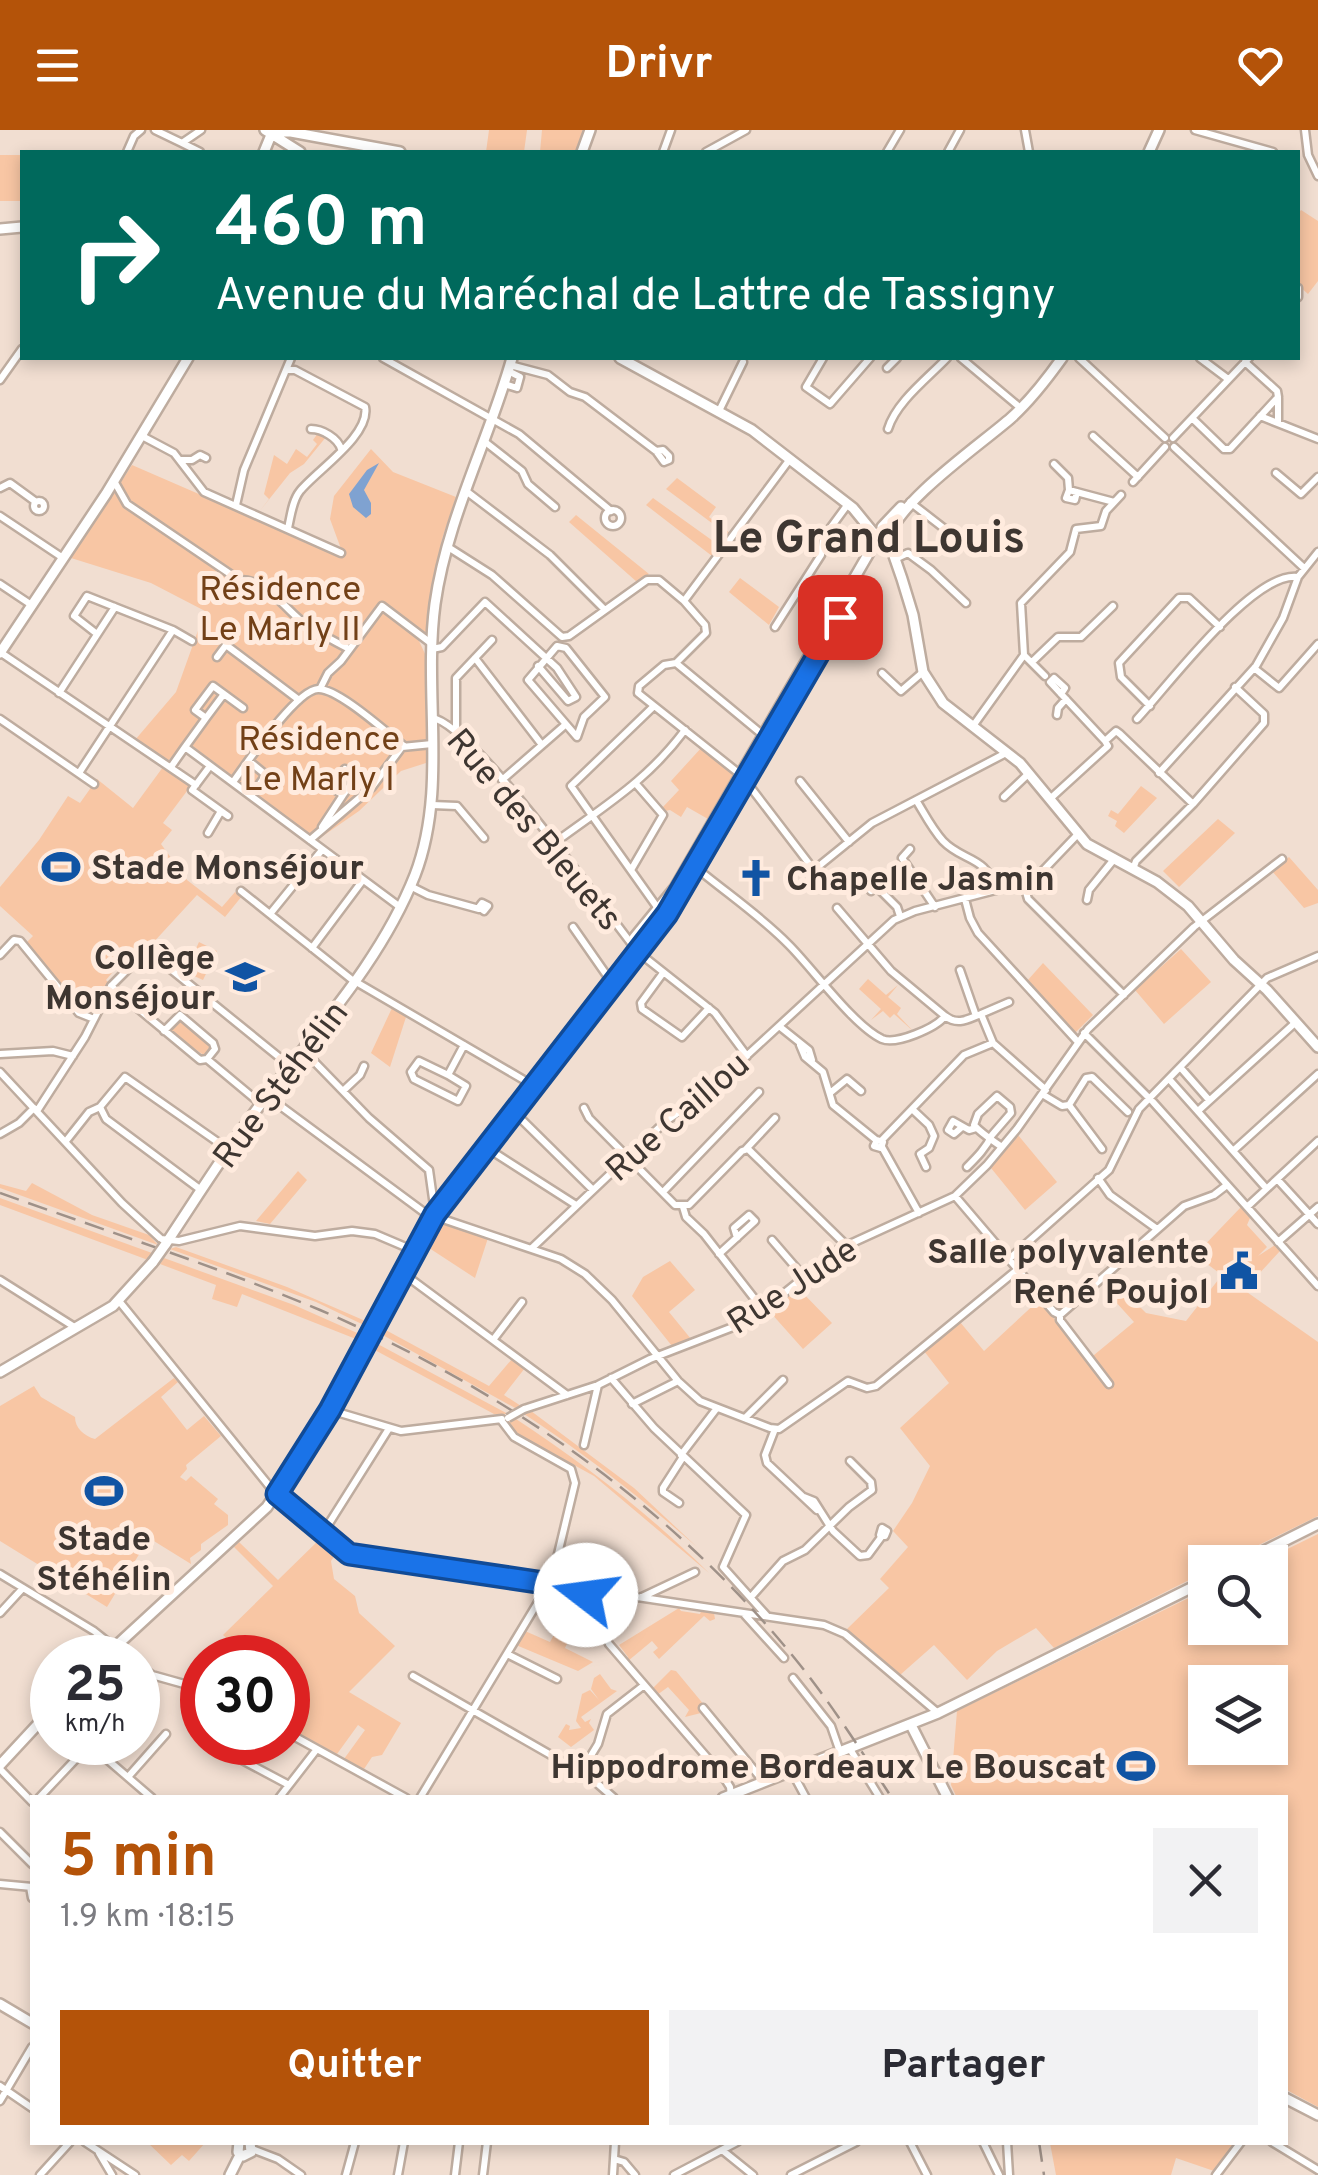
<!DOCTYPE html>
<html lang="fr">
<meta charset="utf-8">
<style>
body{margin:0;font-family:Overpass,sans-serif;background:#f2f2f3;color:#2b2b33;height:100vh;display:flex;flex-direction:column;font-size:38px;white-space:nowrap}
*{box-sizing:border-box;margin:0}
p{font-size:32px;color:#7c7c81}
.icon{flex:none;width:55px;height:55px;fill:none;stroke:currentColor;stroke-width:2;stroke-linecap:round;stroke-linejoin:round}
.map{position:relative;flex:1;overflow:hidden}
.details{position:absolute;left:30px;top:1665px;width:1258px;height:350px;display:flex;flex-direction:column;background:#fff;border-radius:0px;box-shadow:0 5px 15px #0003}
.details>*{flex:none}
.banner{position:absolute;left:20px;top:20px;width:1280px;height:210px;border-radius:0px;box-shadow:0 5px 15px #0003;background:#00695c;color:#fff;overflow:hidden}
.controls{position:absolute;left:1188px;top:1415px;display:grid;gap:20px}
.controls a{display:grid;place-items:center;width:100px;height:100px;border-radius:0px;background:#fff;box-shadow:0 5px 15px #0003;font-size:50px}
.speed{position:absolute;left:30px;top:1505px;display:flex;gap:20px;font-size:50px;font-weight:700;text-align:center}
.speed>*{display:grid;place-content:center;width:130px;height:130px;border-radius:50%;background:#fff;box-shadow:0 5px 15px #0003;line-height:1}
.speed small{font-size:25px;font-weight:400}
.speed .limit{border:15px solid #d22;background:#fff;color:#111}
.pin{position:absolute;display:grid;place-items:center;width:85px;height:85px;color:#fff;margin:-42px;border-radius:20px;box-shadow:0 5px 15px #0006}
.me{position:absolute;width:110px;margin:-55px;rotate:285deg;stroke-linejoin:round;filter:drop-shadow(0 0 8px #0008)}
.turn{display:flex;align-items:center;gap:35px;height:210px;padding:0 30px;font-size:45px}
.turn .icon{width:130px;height:130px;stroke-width:2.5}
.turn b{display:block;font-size:70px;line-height:85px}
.round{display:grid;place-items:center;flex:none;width:105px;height:105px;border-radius:0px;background:#f2f2f3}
.summary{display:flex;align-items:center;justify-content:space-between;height:170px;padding:0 30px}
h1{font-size:60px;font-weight:700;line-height:75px;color:#b45309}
.button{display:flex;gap:20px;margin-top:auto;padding:20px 30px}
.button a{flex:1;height:115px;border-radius:0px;background:#b45309;color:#fff;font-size:40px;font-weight:700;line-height:115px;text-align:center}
.button a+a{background:#f2f2f3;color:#2b2b33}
header{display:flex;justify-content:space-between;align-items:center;height:130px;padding:0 30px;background:#b45309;color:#fff;font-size:45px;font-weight:700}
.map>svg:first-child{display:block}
</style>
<header><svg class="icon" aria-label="menu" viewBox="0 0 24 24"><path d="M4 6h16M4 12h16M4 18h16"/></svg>Drivr<svg class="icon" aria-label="heart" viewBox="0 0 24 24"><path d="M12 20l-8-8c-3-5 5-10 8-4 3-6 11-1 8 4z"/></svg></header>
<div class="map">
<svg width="1318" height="2045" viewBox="0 0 1318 2045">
<rect width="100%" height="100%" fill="#f1ded1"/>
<path fill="#f8c6a4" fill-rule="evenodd" d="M489,0h38l-3,22h-38z
M542,0h41l-7,22h-36z
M0,25h21l1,46h-22z
M1301,80l17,11v60l-10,13 -10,-9v-71z
M318,303l8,4 -22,27 -14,9 -31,39 10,-13 -5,-5 10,-39 13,9 9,-15 11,8 10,-13 -4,-4z
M371,319l22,23 63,25 -14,42 -16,93 -7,9 7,15v107l-25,8 -42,40 -42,29 -131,-99 -18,20 -33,-21 41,-48 29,-81 -54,-28 -80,-25 61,-93 212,92 -14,-38 4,-23z
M677,348l39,29 -7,10 21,16 -2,2 -62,-46z
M653,368l67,48 -8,10 -66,-51z
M576,385l73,59 -12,8 -68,-60z
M740,448l39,29 -10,18 -40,-33z
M702,617l33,26 -27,46 -21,-12 -6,10 -11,-7 -5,1 -3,-3 17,-18 -8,-9z
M163,637l27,20 -27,36 9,7 -11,14 26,36 35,27 13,-15 7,4 -17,21 -28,-22 -46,50 -5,-4 -14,16 -4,-3 -22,26 3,3 -15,31 -14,-4 -54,-67 7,-7 -33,-30v-19l39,-47 29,-44 12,7 17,-24 36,29z
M1141,656l16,12 -33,35 -9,-7 2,-5 -9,-5 3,-6 7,4z
M1218,689l17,14 -56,54 -16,-16z
M1289,727l29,33v13l-14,5 -32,-37z
M199,812l18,9 -14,29 -18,-8z
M1181,819l30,33 -47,42 -29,-34z
M1043,833l50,52 -18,18 -48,-52z
M868,849l18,16 12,-10 -10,12 13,11 -4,6 16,17 -19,-17 -4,4 -7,-7 -12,9 10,-11 -22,-20z
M392,878l14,9 -16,50 -19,-14z
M177,889h4l30,24 1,5 -7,8 -36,-25z
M1018,1005l39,47 -32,28 -34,-42z
M298,1041l9,9 -37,44 -14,-3z
M32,1053l60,32 57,20 9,10 -158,-57v-4l26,7z
M0,1068l152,55 -4,7 -148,-55z
M1241,1077l9,11 -3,7 20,22 -9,9 17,-11 5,6 -36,39 74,52v174l-94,46h-19v10l-151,76 -18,-20 -39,23 -30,29 -33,-35 -34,30 -53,-46 42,-41 -9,-9 28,-32 -15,-16 19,-28 18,-37 -30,-38 49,-45 -25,-32 36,-29 24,29 55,-51 49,60 46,-38 -30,-33 9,-9 33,33 40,8 36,-46 -27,-20z
M442,1092l46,16 -13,40 -49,-32z
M176,1117l111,40 83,36 -2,4 -52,-25 -146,-53z
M164,1128l130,47 70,31 -3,5 -119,-47 -5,13 -25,-8 4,-14 -56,-21z
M670,1131l25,29 -26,22 22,27 -19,7 -40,-50 11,-19z
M798,1158l34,35 -29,26 -33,-37z
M382,1198l107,58 23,-27 13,9 -21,27 17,11 -4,3 -138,-76z
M374,1212l134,72h-14l-123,-66z
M174,1248l4,4 -17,15 26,33 17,-14 17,20 -35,29 1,4 -7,8 6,4 5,-5 27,23 -4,5 14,11v10l-27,19v6l-11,8 1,6 -42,-26 -42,69 -107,-66v-135l34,-20 7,11 34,20c0,11 9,19 20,22z
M531,1281l103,77 63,59c-56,-49 -113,-94 -176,-135z
M513,1287c74,49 133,94 196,156l-115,-97 -80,-44 -5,-10z
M1318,1404v573l-33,-18v-291h-328l-6,-13 6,-74 248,-121v38h65v-66h-9zM1205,1552h65v66h-65z
M322,1407l16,14 -7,10 3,18 21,17 4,17 36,33 -46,46 52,31 -19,32 -10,2 -8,12 -20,-10 21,-29 -7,-5 -21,29 -49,-26v-70l-41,-1 -24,-22 50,-49 -39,-39 5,-5 39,38z
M577,1463l14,26 -17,10 -9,19 28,14 -15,9 -62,-26 9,-14 25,11z
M679,1478l2,3 19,3 1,-3 13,2 1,6 -5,2 -6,-5 -45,43 -6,-7 5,-4 -6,-7 -24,20 10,9 -3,1 -9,-8 2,-6 -9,-12z
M671,1540l5,1 29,35v6l-20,5 4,-7 -21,-23 -11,8 -5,-6z
M600,1544l11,15 6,2 -36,26 4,5 6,-3 -2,4 5,7 -23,17 -13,-10 8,-13 4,2 -1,4 12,-2 -5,-7 6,-27 8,-4 9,10 -8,-11 3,-11z
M148,2013h57l-16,18 -7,-6 -11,10z
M1050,2013h187l-23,28 -38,-13 -5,17h-115z"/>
<path fill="#7fa2d1" d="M379,333l-15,27 7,13v11l-5,4 -13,-11 -4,-13 18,-24z"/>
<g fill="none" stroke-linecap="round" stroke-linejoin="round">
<g stroke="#beac9f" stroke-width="11">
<path id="street" d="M155,0l27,13 19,-13
M1025,0l4,22
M1195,0l78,22
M1305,0l3,25 10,21
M182,13l18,9
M127,22l7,-16 7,-6
M663,22l8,-22
M706,22l40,-22
M887,22l13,-22
M948,22l12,-22
M1298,158v9
M383,228l136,76 92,77
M823,228l-17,29 24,17 40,-46
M961,228l56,47
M1079,228l86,80
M1200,228l28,21
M510,235l38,10 22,17 15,5 71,54 8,11 5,-2v-4l-6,-6 -7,1
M887,238l10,-10
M286,240h9l70,37c6,28 -49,64 -65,84 -8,10 -9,25 -12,37
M0,250l22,-31
M504,254l13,4 3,-11 -12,-6
M1278,268v24
M719,281l24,-49
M1260,286l58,23
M1192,288l32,31h6l48,-52 -1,-6 -32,-29
M311,299c11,0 27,9 30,20
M888,299c8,-27 40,-51 59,-71
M142,306l32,17 30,39 137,61
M1093,306l45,41
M1173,308l76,-80
M484,311l38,30 6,13 27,23
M1174,317l130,121
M180,330h12l8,-5 6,3
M1054,334l14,14 1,12 45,12
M1276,343l25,21 17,-17
M114,351l13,23 112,76c26,-1 42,24 60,39 14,12 34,21 50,30
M1133,352l32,-35
M0,358l10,-5 26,19
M1069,360l-3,8 9,2 2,-8
M466,361l84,64 55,55
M34 376a5 5 0 1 1 10 0a5 5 0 1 1-10 0Z
M910,372l49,38
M236,375l8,-35 47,-112
M605 388a8 8 0 1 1 16 0a8 8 0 1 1-16 0Z
M0,386l63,42
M448,417l44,28 70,62 7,-1 78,-56h12l25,21
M895,429l13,-6 23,17 35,33
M0,454l30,20
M775,497l46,-72 2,-17 25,-34
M97,504l-23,-18 13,-20 86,34 19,11
M557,516l9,2 39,49 -21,20 -7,20 -49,-57z
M432,519l10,-2 43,-45 72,66 19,29 -8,4 -30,-35
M0,522l196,133
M1024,525l-3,-52 49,-51 6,-23 25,-3 5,-15 15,-16
M1024,525l21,21
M217,527l9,-12 73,55
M475,528l67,87
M1032,532l26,-25h23l32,-31
M676,533l-12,2 -25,21 -1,7 103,82
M1254,538l25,20 39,-44
M882,543l19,18 22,-19
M320,559l8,-16 13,-12 41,-55 50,38
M59,563l56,-86
M1061,564l4,-6 -11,-10 -4,4 55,59
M654,576l-83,80 86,121
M1150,576l-29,-29 -2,-14 60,-65h10l31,29
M1057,585l1,-7 8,-9
M206,588l18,-24
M432,588c39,4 171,190 202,229
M0,589l94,65
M1137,589c31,-33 117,-149 161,-142
M973,596l51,-71
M456,599v-51l36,-38
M764,606l-88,-73 30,-30 -1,-8 -21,-24 106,-142
M1105,611l11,-10 4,3 73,70
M185,617l21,-29 -11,-8 18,-24 30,22
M249,631l17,14 -15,21
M210,636l-18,24 36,26
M171,637l14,-20 215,160
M79,643l94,-143
M1159,643l97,-107 27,-48 15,-41 20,-25
M502,650l63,-55
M745,650l69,90 58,-47 134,-70
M800,651l49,61
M233,652c14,-19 63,-92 85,-93 20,-1 69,44 86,57
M343,665l14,-19
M1004,667l22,-21
M1051,668l57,-52 -3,-5
M916,670c8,13 16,29 27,41 20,21 43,14 53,49
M432,675l25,1 27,32
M322,697l21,-32 -12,-8 14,-18 27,18
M208,703l13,-22
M310,710l62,-53 30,-40 30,-3
M553,714c51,-38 93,-62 132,-114
M910,719l-8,9 33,49
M694,736c31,26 67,50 95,79 24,24 65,81 93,94 14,6 54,-11 63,-23
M1133,739l3,-8 57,-57 71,-81v-9l-29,-27
M631,740l32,-55 -26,-30
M1023,752l5,17 96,96
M410,756l18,9 51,14
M241,761l110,88 178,104
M871,761l4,-6 22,22 3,9
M965,769l5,19 8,15 99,108
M1087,770l2,-10 26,-32
M482,773l6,3 -4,5 -5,-4z
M837,778l54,63 54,45c13,10 23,3 36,-2l12,29 53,47
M270,784l52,-64
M573,797l37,53
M312,818l51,-68
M638,822l77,61 32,43
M0,825l14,-15 6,1 59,72 15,6
M960,840l16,46
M663,843l-22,30 1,6 40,28 27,-29
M111,856l89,74 7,-1 54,45
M981,884l28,-12
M779,896l30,24 3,10
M164,901l16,-16 33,28 2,6 -8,10
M1084,903l69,69 165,184
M800,915l5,12 18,15 10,33 43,35
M303,920l66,68 60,52 6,43
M0,924l53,-3 20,5
M1180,937l29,33
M0,942l122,131 39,36 18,2 61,-15 75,10 37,-5 23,3 40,17
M448,945l-29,-14 -8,11 3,7 44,22 8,-15 -18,-11 16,-30
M1169,949l97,109
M343,961l17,-16 4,-9
M830,963l17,-14 14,12
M1042,964l20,12 7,-1 17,-27 6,-1 36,35
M267,966l158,117 136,46 24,15 27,26 66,81 22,20 70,27 9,1 69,-48 19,7 9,-2 142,-117
M1069,975l33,44
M100,977l6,12 95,71
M584,978l5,10 86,87h14l53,-54 6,-2 98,96
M912,979l17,16 5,11 -5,12 -9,6 6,13
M37,981l48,-74 26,-51 36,-36 143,116
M1198,981l98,-89
M514,982l79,78
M962,997l-8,7 -6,-4 5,-9 16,9 7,-2
M0,1004l19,-11 15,-15
M877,1010l6,2 -2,6 -7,-2z
M882,1010l82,-85 29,-12
M66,1011l23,-29 11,-5 25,-30 104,73
M882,1017l37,66
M487,1018l89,57
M746,1019l29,-31
M1233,1021l85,-77
M967,1037c10,-10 19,-19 25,-32l19,-22 -1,-6 -13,-11 -19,18 -4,11c8,9 18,15 28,22
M1098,1048l12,17 47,34
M1277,1049l41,45
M663,1062l96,-100
M955,1066l99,116 6,3 124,-109 30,-11 13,-10
M683,1077l3,10 18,17 60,77
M1247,1077l71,-66
M772,1110l32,37
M1278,1112l40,-35
M532,1118l134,-127 37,-25 191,-176 21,-9 119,-31 44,-46
M719,1124l36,-33 -6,-6 -15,13 3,10
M1009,1129l100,-89 30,-61 128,-131 51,-22
M404,1144l163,121
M0,1150l76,48
M119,1171l151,186 79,67 475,71 21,9 93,79
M1060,1185v5l49,64
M493,1210l29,-38
M611,1248l43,50 92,87 -23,52 44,49
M632,1274l46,-23
M524,1279l74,-24 52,-26 101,-39 88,-71 116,-53 32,-31 30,-36 71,-100 106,-102 88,-68
M330,1280l71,21 101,-12
M745,1288l38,-38
M775,1299l-10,26 2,8 50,47
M584,1315l14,-60
M681,1325l36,-47
M804,1367l10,4 19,30 27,25 8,-1 14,-19
M679,1373l-16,-11v-4l20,-31
M882,1398l5,3 -2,5 -5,-1z
M323,1403l65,-103
M0,1444l94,57 34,27
M584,1459l25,55 114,132 7,11 1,10
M642,1467l53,-25
M751,1467l32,-36 22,-11 44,-43 23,-17 -1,-8 -21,-21
M0,1483l23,-25
M745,1485l39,43
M507,1524l50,25
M138,1535l14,10 50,14
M413,1546l178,102 23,20
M793,1548l38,48 9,26
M703,1578l61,74
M288,1603l118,65
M87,1612l65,56
M224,1612l3,10 62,33
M850,1619l30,49
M0,1639l32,33
M581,1642l17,-28 9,-30 36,-28
M792,1642l14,26
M128,1647l38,-43
M39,1668l50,-53
M279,1668l38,-49
M420,1668l132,-219 23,-96 -4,-14 -57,-32 -13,-17
M0,1702l32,32
M0,1754l32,3
M30,1757l2,11
M0,1956l32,22
M0,1971l32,-54
M85,2012l50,33
M910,2012l17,33
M983,2012l16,33
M1007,2012l2,33
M1272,2012l46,28
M252,2019l26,10 23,16
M722,2020l31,25
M99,2023l13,22
M614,2029l10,3 11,13
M40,2045l30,-33
M346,2045l9,-33
M398,2045l6,-33
M455,2045l4,-33
M483,2045l4,-33
M613,2045l2,-33
M674,2045l63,-33
M791,2045l65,-33
M1216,2045l25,-33"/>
</g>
<g stroke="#beac9f" stroke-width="14">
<path id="secondary" d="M265,0l35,22
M272,2h19l109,20
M264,22l9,-22
M582,22l8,-22
M1149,22l10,-22
M0,99l22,-2
M620,228l132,72 101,78 27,33
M882,397l19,-20
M888,409c9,-37 92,-94 123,-121 19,-17 36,-39 51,-60
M882,412l11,11 9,26 11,36 10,57 20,31 77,60 67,81 70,38 31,24 46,54 33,30 51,57
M0,523l106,-159 82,-136
M626,837l39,-50 12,-23
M533,951l102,-134 -1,-9 41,-50 202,-349
M165,1115c32,-48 63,-98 98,-144 55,-73 118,-140 152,-226 33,-86 8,-181 20,-271 12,-86 54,-164 77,-246
M373,1201l62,-116 96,-126
M0,1242l113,-66 40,-44
M1242,1432l76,-38
M103,1528l164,-151 63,-97 36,-65
M911,1595l37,73
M0,1635l52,-56
M723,1668l215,-85 267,-132
M0,1874l32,19
M1285,1968l33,17
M239,2012l-1,10 5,4 8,-4 -1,-10
M230,2045l10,-20"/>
</g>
<use href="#street" stroke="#fff" stroke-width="6"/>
<use href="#secondary" stroke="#fff" stroke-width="9"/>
<path stroke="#9f9188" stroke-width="2.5" stroke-dasharray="20 10" stroke-linecap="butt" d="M0,1063c106,38 216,73 320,117 181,78 347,192 472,345 37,45 68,94 100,143
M1039,2012l5,33"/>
<g stroke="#beac9f" stroke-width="11" stroke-linecap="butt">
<path id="street-bridge" d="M508,1288l16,-9"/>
</g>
<g stroke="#beac9f" stroke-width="14" stroke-linecap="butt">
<path id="secondary-bridge" d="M153,1132l12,-17
M366,1215l7,-14"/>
</g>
<use href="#street-bridge" stroke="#fff" stroke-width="6"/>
<use href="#secondary-bridge" stroke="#fff" stroke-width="9"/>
</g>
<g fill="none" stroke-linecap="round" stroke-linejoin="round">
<g stroke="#114b97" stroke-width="25">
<path id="route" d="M586,1465l-2,-6 -235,-35 -72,-60 53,-84 105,-196 232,-300 173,-297"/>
</g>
<use href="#route" stroke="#1a73e8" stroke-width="18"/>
</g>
<defs>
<g id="stadium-bare" transform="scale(3)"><path d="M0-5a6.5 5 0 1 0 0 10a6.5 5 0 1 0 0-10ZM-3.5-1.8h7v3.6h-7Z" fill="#1054a4" stroke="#ffebde" stroke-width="2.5" paint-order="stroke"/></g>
<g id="church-bare" transform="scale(3)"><path d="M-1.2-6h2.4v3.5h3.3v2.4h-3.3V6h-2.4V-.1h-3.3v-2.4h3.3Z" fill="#1054a4" stroke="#ffebde" stroke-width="2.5" paint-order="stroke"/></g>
<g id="school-bare" transform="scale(3)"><path d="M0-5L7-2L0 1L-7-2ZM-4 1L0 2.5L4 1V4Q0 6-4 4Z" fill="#1054a4" stroke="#ffebde" stroke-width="2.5" paint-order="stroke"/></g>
<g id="civic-bare" transform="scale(3)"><path d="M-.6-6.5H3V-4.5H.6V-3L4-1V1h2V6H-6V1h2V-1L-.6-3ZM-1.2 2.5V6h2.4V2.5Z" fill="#1054a4" stroke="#ffebde" stroke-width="2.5" paint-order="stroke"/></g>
</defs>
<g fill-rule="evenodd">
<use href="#stadium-bare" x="61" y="737"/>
<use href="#church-bare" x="756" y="748"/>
<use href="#school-bare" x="245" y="847"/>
<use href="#civic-bare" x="1239" y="1141"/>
<use href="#stadium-bare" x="104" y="1361"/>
<use href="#stadium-bare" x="1136" y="1636"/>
</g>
<g text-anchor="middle" stroke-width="10" stroke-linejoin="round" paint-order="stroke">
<g font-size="35" fill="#724017" stroke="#ffebde">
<text x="280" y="470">Résidence<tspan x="280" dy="40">Le Marly II</tspan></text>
<text x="319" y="620">Résidence<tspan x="319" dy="40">Le Marly I</tspan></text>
</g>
<g font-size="35" fill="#3e3631" stroke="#ffebde">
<text transform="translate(535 699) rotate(50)" y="12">Rue des Bleuets</text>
<text transform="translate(280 954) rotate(-53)" y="12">Rue Stéhélin</text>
<text transform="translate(677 986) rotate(-41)" y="12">Rue Caillou</text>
<text transform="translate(792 1155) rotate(-33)" y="12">Rue Jude</text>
</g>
<g font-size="35" font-weight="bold" fill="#3e3631" stroke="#ffebde" text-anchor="end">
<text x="91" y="749" text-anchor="start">Stade Monséjour</text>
<text x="786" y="760" text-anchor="start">Chapelle Jasmin</text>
<text x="215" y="839">Collège<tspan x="215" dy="40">Monséjour</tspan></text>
<text x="1209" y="1133">Salle polyvalente<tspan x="1209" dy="40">René Poujol</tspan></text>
<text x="104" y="1420" text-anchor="middle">Stade<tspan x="104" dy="40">Stéhélin</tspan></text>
<text x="1106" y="1648">Hippodrome Bordeaux Le Bouscat</text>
</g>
<g font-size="45" font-weight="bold" fill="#3e3631" stroke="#ffebde">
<text x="869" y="422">Le Grand Louis</text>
</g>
</g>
</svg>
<div class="controls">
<a><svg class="icon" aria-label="search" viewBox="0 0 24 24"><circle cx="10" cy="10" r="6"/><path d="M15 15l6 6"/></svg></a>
<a><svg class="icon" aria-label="layers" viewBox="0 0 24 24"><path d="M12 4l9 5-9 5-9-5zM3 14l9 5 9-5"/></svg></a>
</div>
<div class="speed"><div>25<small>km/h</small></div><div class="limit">30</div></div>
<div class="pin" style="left:840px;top:487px;background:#d93025"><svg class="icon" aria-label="arrive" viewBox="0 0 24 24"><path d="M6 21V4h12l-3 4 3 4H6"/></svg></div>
<svg class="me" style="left:586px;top:1465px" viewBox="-20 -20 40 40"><circle r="19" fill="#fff"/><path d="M0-13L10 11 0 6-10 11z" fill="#1a73e8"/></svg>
<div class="banner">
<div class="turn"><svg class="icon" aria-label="right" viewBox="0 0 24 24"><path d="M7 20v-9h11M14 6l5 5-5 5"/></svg><div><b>460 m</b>Avenue du Maréchal de Lattre de Tassigny</div></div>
</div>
<section class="details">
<div class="summary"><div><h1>5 min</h1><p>1.9 km · 18:15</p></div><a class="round"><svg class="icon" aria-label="close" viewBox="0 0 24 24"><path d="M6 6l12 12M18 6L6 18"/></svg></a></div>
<div class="button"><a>Quitter</a><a>Partager</a></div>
</section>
</div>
